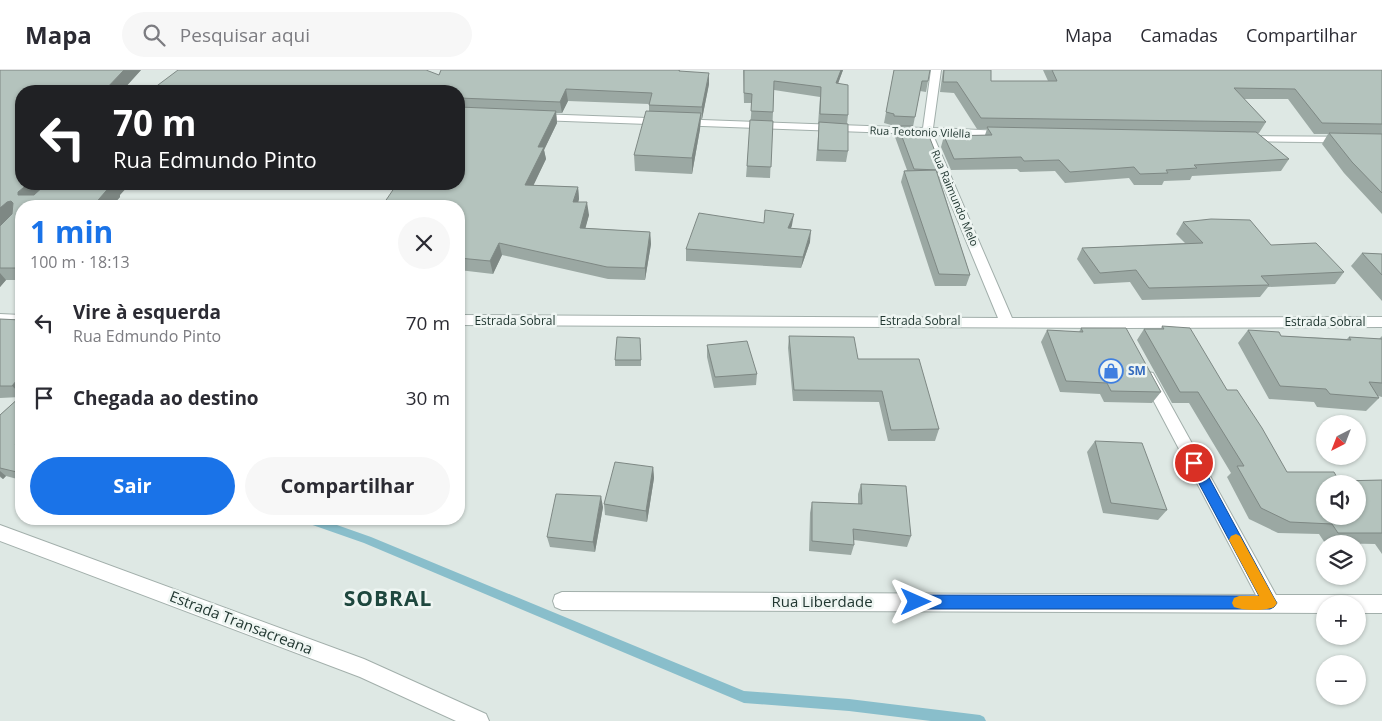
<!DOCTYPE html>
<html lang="pt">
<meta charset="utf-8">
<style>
body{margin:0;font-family:"Open Sans",sans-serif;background:#f7f7f7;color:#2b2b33;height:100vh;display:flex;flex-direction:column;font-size:19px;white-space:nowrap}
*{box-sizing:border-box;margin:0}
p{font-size:16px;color:#7c7c81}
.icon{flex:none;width:28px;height:28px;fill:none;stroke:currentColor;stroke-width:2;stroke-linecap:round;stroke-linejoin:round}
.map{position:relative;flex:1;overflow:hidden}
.details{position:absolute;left:15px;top:130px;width:450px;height:325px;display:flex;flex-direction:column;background:#fff;border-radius:20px;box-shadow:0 1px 4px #0004}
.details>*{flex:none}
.guide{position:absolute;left:15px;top:15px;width:450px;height:105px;border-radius:20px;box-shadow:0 1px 4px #0004;background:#202124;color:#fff;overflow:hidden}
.needle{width:32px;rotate:222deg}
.buttons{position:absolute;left:1316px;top:345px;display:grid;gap:10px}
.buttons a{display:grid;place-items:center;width:50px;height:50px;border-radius:50%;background:#fff;box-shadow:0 1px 4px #0004;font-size:25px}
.pin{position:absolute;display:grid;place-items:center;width:42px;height:42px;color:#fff;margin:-21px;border:2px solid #fff;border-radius:50%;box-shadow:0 1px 5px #0007}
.me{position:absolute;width:55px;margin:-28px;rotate:90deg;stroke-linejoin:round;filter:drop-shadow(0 0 4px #0008)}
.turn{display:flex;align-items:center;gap:18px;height:105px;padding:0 15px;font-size:22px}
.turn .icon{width:65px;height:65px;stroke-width:2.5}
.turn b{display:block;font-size:35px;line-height:42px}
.round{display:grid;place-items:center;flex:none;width:52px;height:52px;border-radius:26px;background:#f7f7f7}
.headline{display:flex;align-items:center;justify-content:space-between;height:85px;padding:0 15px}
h1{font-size:30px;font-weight:700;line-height:38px;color:#1a73e8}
.primary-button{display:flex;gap:10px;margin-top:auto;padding:10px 15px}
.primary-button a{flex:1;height:58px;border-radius:30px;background:#1a73e8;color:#fff;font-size:20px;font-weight:700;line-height:58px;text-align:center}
.primary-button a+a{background:#f7f7f7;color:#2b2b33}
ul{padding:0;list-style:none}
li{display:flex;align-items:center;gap:15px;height:75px;padding:0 15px}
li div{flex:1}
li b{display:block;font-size:19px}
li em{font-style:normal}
header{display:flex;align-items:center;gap:30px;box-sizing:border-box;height:70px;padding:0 25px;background:#fff;border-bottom:1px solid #e1e1e2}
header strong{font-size:24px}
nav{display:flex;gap:28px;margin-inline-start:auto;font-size:18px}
.search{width:350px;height:45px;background:#f7f7f7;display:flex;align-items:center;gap:12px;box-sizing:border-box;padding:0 18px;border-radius:28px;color:#7c7c81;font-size:19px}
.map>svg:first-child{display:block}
</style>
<header>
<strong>Mapa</strong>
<div class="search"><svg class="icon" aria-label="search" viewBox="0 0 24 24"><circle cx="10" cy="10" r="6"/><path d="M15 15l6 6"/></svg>Pesquisar aqui</div>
<nav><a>Mapa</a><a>Camadas</a><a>Compartilhar</a></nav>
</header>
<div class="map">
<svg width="1382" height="651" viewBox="0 0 1382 651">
<rect width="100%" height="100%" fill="#dee8e4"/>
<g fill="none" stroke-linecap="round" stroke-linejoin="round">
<path fill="#89becb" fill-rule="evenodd" d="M303,449h17l51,18 373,154 105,8 131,16 4,2 2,4h-55l-82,-10 -105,-8 -380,-160 -60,-21z"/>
<g stroke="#a2afab" stroke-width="2">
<path id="minor" d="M931,0h10l-8,58 71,3 5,3 -5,3 -71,-2 79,183 370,-1v10l-263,1 -660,-3v-10l539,3 -76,-184 -384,-14 -5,-3 5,-3 385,14z
M1245,66l137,1v6l-141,-2 -1,-2 1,-2z
M0,244l21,1v10l-21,-1z
M1148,302l5,1 123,222h106v18h-24v-9h-33v9l-763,-3 -7,-3 -2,-6 2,-6 7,-3 694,3 -115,-218 2,-4z"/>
</g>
<g stroke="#a2afab" stroke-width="2">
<path id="tertiary" d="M0,455l364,134 122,55 3,7h-33l-96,-44 -360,-136z"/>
</g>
<use href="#minor" fill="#fff" fill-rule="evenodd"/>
<use href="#tertiary" fill="#fff" fill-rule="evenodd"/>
</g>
<path fill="#9ba8a3" d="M0,0h141l-19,21 -101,93 99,11v2l-8,9h-91v74h-15l-6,7z
M441,0h239v1l29,13 -7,35h-1l-1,10 -8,45 -57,-3 -1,-16 15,-44v-7l-81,-3 -6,12h-6l1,10 -13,27 2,9 -13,26 45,2 1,12 -1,3 11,13 -4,13 65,4 1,12 -6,36 -37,-1 -106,-24 -9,19 -34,-4v-64l-64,-19 -21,-1v-2h85v-93h-309l289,-16z
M743,0h100l-5,13 10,32 -1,9 1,27 -2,11 -30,-1 3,-37h-1l2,-27 -46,-7 -4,88 -24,-1 6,-74h-8z
M894,0l34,11 -2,11 -6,-1 -9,46 27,22 -1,5 2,6 -1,4 32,101 -4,11h-31l-34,-104 3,-11 3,-1 -12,-33 3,-10h-6l-1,-2 -7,-2z
M943,0h48v11h57l-5,-11h339v144l-38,-41 -22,-29 6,-10h-14l-26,-35h-44l22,23 -7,11h-2l32,26 -8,12 -89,5 -2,4 -26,1 -2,4h-28l-5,-7 -64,5 -10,-12 -35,1 -3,-3 -66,1 -10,-23 3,-11 41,-1 2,-6h-10l-23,-36 -14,-1z
M1183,152l88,23 73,27 -9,12 -67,3 -8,10 -118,3 -12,-18 -36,2 -17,-25 5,-11 103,-5 -9,-9z
M764,153l28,2 -1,3 19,14 -9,26 -115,-7v-12z
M1362,183l20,1v47l-31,-35z
M0,249l21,1v160l-15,-4 -3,3 -3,-2v-62l20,-18 -20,1z
M1162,256l65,64 60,82 52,9 43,-1v74l-7,-10 -50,-1 -6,-9 -41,-1 -29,-14 -22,-42 4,-4 -42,-70h-17l-35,-63 7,-11h17z
M1081,258l80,64 -9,11 -48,-1 -4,-8 -40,-2 -19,-50 6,-12 32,2z
M1248,260l33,6 66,3 2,-2 30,2 3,-3v61l-4,-1 1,2 -13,13 -49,-4 -3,-5 -45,-3 -31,-56z
M789,266l69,23 81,70 -4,12h-47l-9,-39 -86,-1 -5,-53z
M641,274v22h-26v-6z
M707,275l50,29 -1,11 -42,3 -7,-31z
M1095,371l72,69 -9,10 -55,-7 -16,-61z
M653,397l1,11 -7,44 -42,-7 -1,-11z
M861,414l50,52 -4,11 -53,-7v5l-3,10 -42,-4 1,-38 2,-11 46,2v-10z
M603,437l-8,45 -45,-5 -3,-10z"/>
<path fill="#7e8884" d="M124,0h17l-19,21h-18z
M841,0h2l-8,22 1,-9z
M709,3v11l-7,35v-12z
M566,19l2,12 -6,12 -2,-11z
M556,41l1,12 -13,27 2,9 -18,38 -3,-12 13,-38z
M701,43l-1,16 -8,45v-16z
M28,114h22l-22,21 -10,-10v-3z
M111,114h19l-10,11v2l-8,9h-19z
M578,117l1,12 -4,15 -2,-12z
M11,131l10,12 -21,16v-21l7,-6z
M587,132l2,13 -7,26 -2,-13z
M794,144l-2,11 -5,14 1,-11z
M811,160l-1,12 -9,26 2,-11z
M650,162l1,12 -6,36v-12z
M499,173l3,12 -9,19 -3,-13z
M0,203l6,7 -6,7z
M21,305v19l-9,-8z
M21,368v13l-6,-6z
M653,397l1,11 -7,44 -1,-11z
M0,401l6,5 -3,3 -3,-3z
M601,426l2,11 -8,45 -2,-10z"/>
<path fill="#b4c3bd" stroke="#7e8884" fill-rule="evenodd" d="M0,0h124l-20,21h-83v93h7l-10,8v3h16l12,-11h65h-1h2l-19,22h-72v62h-21v-42l12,-12 1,-11 -2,-2 -4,1 -7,6z
M178,0h248l13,5 2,-5h238v1l30,2 -7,34 -53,-2 3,-12 -86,-4 -6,13 -101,-4v-7h-156l-54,-2 -1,2h-98z
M744,0h97l-5,13 12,2v30l-28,-1 1,-27 -47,-6 -1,31 -22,-1 1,-17 -8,-1z
M894,0h36l-2,11h-6l-7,36 -21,-1v-2l-8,-2z
M944,0h47v11h66l-5,-11h330v54l-60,-1 -27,-34 -61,-1 32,34 -285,-4 -24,-36h-14z
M459,37l97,4 -18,36h6l-19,38 53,2 -5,15h14l-7,26 70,4 -5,36 -38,-1 -108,-24 -9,18 -31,-3v-52h-77l15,-22h62z
M646,41l55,2 -9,45 -58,-3z
M750,50l23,1 -2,46 -24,-1z
M819,52l29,2v27l-30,-1z
M898,56h15l-2,11 18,-1 9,23h-3l4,11 -25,-1z
M987,57l269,5 33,27 -95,6 3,3 -31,2 2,3 -28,1 -6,-7 -64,5 -11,-12 -35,1 -3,-4 -67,2 -10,-23 48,-1z
M1329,63l53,1v59l-30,-31z
M936,100l34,105 -31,-1 -35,-103z
M765,140l29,4 -6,14 23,2 -8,27 -117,-8 13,-36 65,10z
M1211,149l39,1 21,25 45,-2 28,29 -83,4 8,9 -120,3 -13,-18 -36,3 -18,-25 121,-5 -20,-21z
M1362,183l20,1v21z
M0,249l21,1v55l-9,11h-12z
M1162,256l28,2 37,62h10l25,38 25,44h47l5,9 43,-1v53h-44l-6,-9 -42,-2 -29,-14 -24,-42h7l-46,-74h-18l-36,-63h20zM1325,414h33v32h-33z
M1081,258h45l35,64 -50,-1 -4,-8 -41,-2 -19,-51 36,2z
M1248,260l31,2 2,4 70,4 -2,-3 33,2v44l-13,-1 10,16 -49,-4 -4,-5 -46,-3z
M789,266l65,1 4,22h61l20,70 -48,1 -9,-39 -88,-1z
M617,267l23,1 1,22h-26z
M747,271l10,33 -42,3 -8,-32z
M21,326v42l-6,7 6,1v27l-21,-5v-53z
M1095,371l47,2 25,67 -56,-7z
M615,392l38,5 -7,44 -42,-7z
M861,414l45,2 5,50 -58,-7 1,16 -42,-4v-39l50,2z
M556,424l45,2 -8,46 -46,-5z"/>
<path fill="#1a73e8" stroke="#114b97" d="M1194,388l5,1 75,139 3,5 -3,4 -4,2h-354l-5,-2 -2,-5 2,-5 5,-2 343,1 -71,-133 2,-4z"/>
<path fill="#f59e0b" d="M1236,464l4,2 34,62 3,5 -3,4c-10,4 -30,4 -40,0l-2,-4 2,-5 5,-2h20l-30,-56 2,-4z"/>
<defs>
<g id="shop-ring" transform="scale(1.25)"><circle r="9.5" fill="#eef5f2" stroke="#3f7fe0" stroke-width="1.5"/><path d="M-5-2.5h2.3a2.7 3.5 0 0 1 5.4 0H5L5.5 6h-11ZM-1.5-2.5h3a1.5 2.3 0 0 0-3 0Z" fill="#3f7fe0"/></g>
</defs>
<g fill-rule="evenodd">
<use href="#shop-ring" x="1111" y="301"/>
</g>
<g text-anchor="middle" stroke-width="5" stroke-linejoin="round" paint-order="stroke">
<g font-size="11" fill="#213731" stroke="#eef5f2">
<text transform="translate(920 62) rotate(2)" y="4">Rua Teotonio Vilella</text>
<text transform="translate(955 128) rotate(67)" y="4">Rua Raimundo Melo</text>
</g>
<g font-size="12" fill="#213731" stroke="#eef5f2">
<text x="515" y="255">Estrada Sobral</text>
<text x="920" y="255">Estrada Sobral</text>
<text x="1325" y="256">Estrada Sobral</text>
</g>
<g font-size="12" font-weight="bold" fill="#366cbe" stroke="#eef5f2" text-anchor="start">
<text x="1128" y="305">SM</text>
</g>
<g font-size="15" fill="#213731" stroke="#eef5f2">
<text x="822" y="537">Rua Liberdade</text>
<text transform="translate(241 553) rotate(21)" y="5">Estrada Transacreana</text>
</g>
<g font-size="21" font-weight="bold" letter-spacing="1" fill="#1e473e" stroke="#eef5f2">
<text x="388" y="536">SOBRAL</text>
</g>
</g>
</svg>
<div class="buttons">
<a><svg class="needle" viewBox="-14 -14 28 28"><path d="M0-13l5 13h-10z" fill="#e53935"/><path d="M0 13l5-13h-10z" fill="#7c7c81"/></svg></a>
<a><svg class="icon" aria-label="sound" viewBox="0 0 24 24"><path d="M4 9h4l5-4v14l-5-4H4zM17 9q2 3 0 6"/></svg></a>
<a><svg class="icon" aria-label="layers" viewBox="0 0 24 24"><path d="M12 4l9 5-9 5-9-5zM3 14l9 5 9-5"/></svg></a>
<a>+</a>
<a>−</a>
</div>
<div class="pin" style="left:1194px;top:393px;background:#d93025"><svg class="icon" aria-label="arrive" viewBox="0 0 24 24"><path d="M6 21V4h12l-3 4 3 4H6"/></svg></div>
<svg class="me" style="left:916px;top:532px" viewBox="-20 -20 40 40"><path d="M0-17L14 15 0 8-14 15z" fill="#1a73e8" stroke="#fff" stroke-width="4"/></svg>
<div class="guide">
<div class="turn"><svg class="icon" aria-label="left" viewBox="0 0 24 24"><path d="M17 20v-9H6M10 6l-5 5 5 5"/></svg><div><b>70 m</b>Rua Edmundo Pinto</div></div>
</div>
<section class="details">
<div class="headline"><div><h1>1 min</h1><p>100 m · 18:13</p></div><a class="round"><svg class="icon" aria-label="close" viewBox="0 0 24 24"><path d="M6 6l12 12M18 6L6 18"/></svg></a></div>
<ul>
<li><svg class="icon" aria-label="left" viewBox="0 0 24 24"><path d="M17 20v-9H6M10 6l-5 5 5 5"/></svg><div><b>Vire à esquerda</b><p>Rua Edmundo Pinto</p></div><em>70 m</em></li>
<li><svg class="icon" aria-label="arrive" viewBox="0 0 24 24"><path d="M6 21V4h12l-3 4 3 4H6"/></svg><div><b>Chegada ao destino</b></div><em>30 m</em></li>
</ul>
<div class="primary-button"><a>Sair</a><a>Compartilhar</a></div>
</section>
</div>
